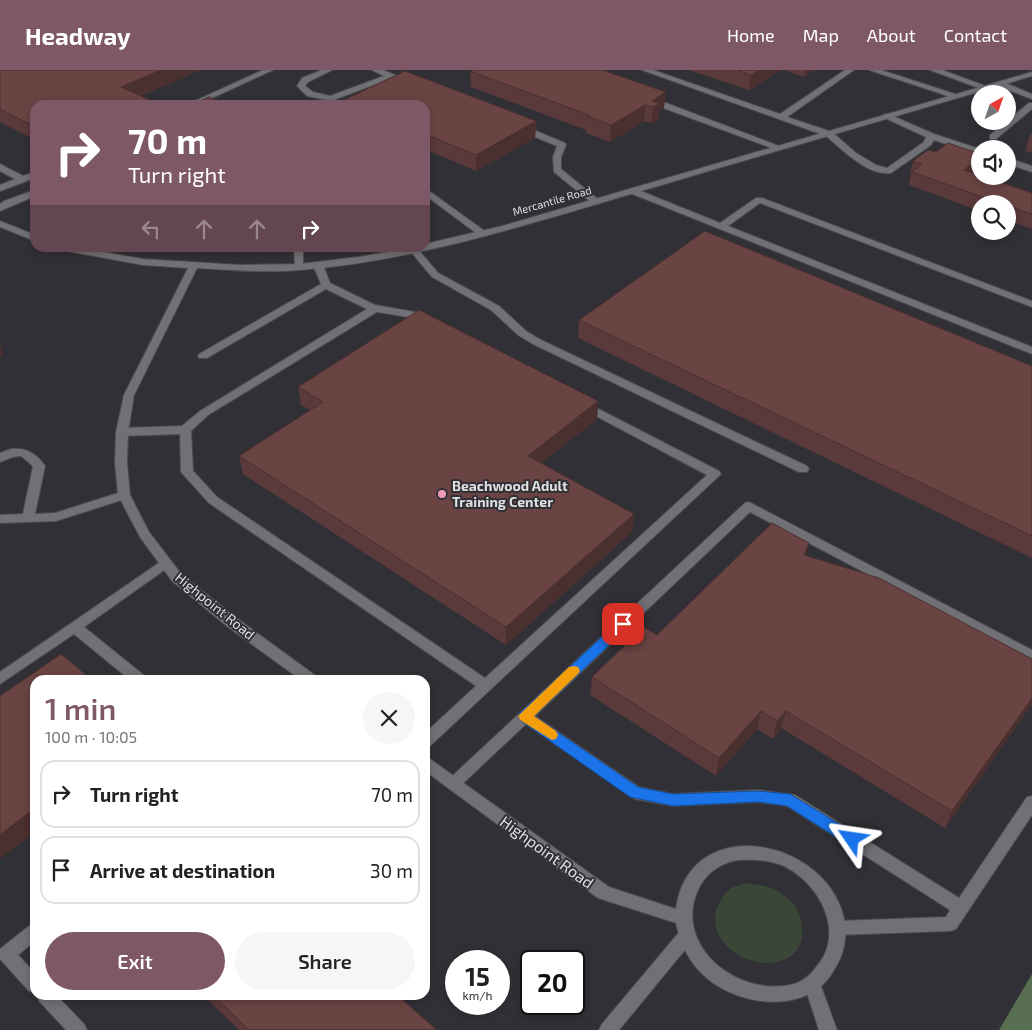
<!DOCTYPE html>
<meta charset="utf-8">
<style>
body{margin:0;font-family:"Exo 2",sans-serif;background:#f6f6f6;color:#222;height:100vh;display:flex;flex-direction:column;font-size:19px;white-space:nowrap}
*{box-sizing:border-box;margin:0}
p{font-size:16px;color:#767676}
.icon{flex:none;width:28px;height:28px;fill:none;stroke:currentColor;stroke-width:2;stroke-linecap:round;stroke-linejoin:round}
.map{position:relative;flex:1;overflow:hidden}
.side{position:absolute;left:30px;top:605px;width:400px;height:325px;display:flex;flex-direction:column;background:#fff;border-radius:15px;box-shadow:0 2px 8px #0003}
.side>*{flex:none}
.banner{position:absolute;left:30px;top:30px;width:400px;height:152px;border-radius:15px;box-shadow:0 2px 8px #0003;background:#7e5866;color:#fff;overflow:hidden}
.needle{width:32px;rotate:40deg}
.tools{position:absolute;left:971px;top:15px;display:grid;gap:10px}
.tools a{display:grid;place-items:center;width:45px;height:45px;border-radius:50%;background:#fff;box-shadow:0 2px 8px #0003;font-size:25px}
.speed{position:absolute;left:445px;top:880px;display:flex;gap:10px;font-size:25px;font-weight:700;text-align:center}
.speed>*{display:grid;place-content:center;width:65px;height:65px;border-radius:50%;background:#fff;box-shadow:0 2px 8px #0003;line-height:1}
.speed small{font-size:12px;font-weight:400}
.speed .limit{border:2px solid #111;border-radius:8px;background:#fff;color:#111}
.pin{position:absolute;display:grid;place-items:center;width:42px;height:42px;color:#fff;margin:-21px;border-radius:10px;box-shadow:0 2px 8px #0006}
.me{position:absolute;width:55px;margin:-28px;rotate:302deg;stroke-linejoin:round;filter:drop-shadow(0 0 4px #0008)}
.turn{display:flex;align-items:center;gap:18px;height:105px;padding:0 15px;font-size:22px}
.turn .icon{width:65px;height:65px;stroke-width:2.5}
.turn b{display:block;font-size:35px;line-height:42px}
.lanes{display:flex;align-items:center;height:48px;padding:0 15px;background:#0003;justify-content:center;gap:25px;direction:ltr}
.lanes .off{opacity:.35}
.round{display:grid;place-items:center;flex:none;width:52px;height:52px;border-radius:26px;background:#f6f6f6}
.head{display:flex;align-items:center;justify-content:space-between;height:85px;padding:0 15px}
h1{font-size:30px;font-weight:600;line-height:38px;color:#7e5866}
.primary-button{display:flex;gap:10px;margin-top:auto;padding:10px 15px}
.primary-button a{flex:1;height:58px;border-radius:30px;background:#7e5866;color:#fff;font-size:20px;font-weight:600;line-height:58px;text-align:center}
.primary-button a+a{background:#f6f6f6;color:#222}
ul{padding:0;list-style:none}
li{display:flex;align-items:center;gap:15px;height:68px;margin:0 10px 8px;padding:0 5px;border:2px solid #e0e0e0;border-radius:15px}
li div{flex:1}
li b{display:block;font-size:19px}
li em{font-style:normal}
header{display:flex;align-items:center;gap:30px;box-sizing:border-box;height:70px;padding:0 25px;background:#7e5866;color:#fff}
header strong{font-size:24px}
nav{display:flex;gap:28px;margin-inline-start:auto;font-size:18px}
.map>svg:first-child{display:block}
</style>
<header>
<strong>Headway</strong>
<nav><a>Home</a><a>Map</a><a>About</a><a>Contact</a></nav>
</header>
<div class="map">
<svg width="1032" height="960" viewBox="0 0 1032 960">
<rect width="100%" height="100%" fill="#313036"/>
<path fill="#3a4736" d="M746,813c9,2 22,2 30,7 4,3 11,7 15,11 14,15 17,46 -3,57 -34,18 -88,-16 -69,-55 3,-5 8,-12 12,-15 5,-2 10,-3 15,-5z"/>
<path fill="#586e51" d="M1032,904v56h-33z"/>
<g fill="none" stroke-linecap="round" stroke-linejoin="round">
<g stroke="#4c4c50" stroke-width="2">
<path id="service" d="M263,0h10l-76,35h-11z
M322,0h10l-24,12 -3,4 8,6 17,4 54,-20 -12,-6h11l29,12 -4,2 -16,-6 -61,23 -24,-5 -10,-10 5,-8z
M642,0h11l127,44 65,-44h9l-67,47 45,15 24,21 20,12 11,3 37,-26 2,-5 -41,-19v-4h3l46,20 46,15v6l-46,-15 -3,5 -40,28c-24,3 -48,-23 -65,-37z
M869,0h12l80,26 -7,2z
M930,0h12l49,18 -7,2z
M997,12h6l29,12v5l-35,-13z
M647,28h6l131,50 -7,2 -130,-48z
M1029,33h3v6l-36,30h-6v-4z
M518,56h6l41,17 1,2 -5,12v12l38,31v4h-6l-39,-32 -1,-15 4,-11 -39,-16z
M1008,88l24,8v6l-24,-8z
M0,94l23,12 12,-4v6l-35,13v-6l15,-6 -15,-8z
M425,118l61,44v4h-6l-55,-41z
M633,118l87,35 36,-25h6l270,103v6l-272,-104 -32,23 304,121v7l-402,-161v-4z
M35,120v6l-35,15v-7l4,-3z
M294,178h9v21l-3,1 -5,-3z
M411,178h6l21,25 61,33 27,25 15,9 266,126 2,3 -2,3h-8l-266,-128 -15,-9 -27,-25 -59,-33 -21,-25z
M318,192l5,3 7,18 45,22 40,7 16,10 -5,3 -18,-8 -31,-5 -169,103 -17,16 2,40 24,26 268,181 222,-203 -128,-68 -2,-2 2,-2h8l132,68 2,3 -291,272 -5,2v-15l51,-47 -267,-183 -28,-31 -1,-38 -58,2 -6,-4 6,-4 60,-2 18,-15 167,-102 -41,-20 -119,69h-8l-1,-2 1,-2 122,-70 -8,-19z
M11,379c16,-2 26,5 34,17l-10,48 20,-1 69,-22 6,4 -2,3 -72,23 -56,2v-8l23,-1 10,-48 -12,-10 -8,1 -13,5v-9z
M749,432l283,148v11l-282,-149 -215,204 104,71 34,7 85,-4 37,5 164,103 68,-101 5,-1v19l-76,114 -6,2 -113,4 -6,-2 -2,-5 2,-5 6,-2 109,-4 4,-7 -163,-104 -29,-4 -85,4 -38,-7 -109,-75 -68,64 -5,2 -5,-2 -2,-4 2,-4 297,-277z
M166,488l4,2 2,3 -2,3 -86,61 61,49 2,4h-17l-56,-46 -74,50v-12z
M35,853v18l-17,14 17,18v20l-6,-2 -29,-32v-10l29,-23z
M687,857l6,3 2,5 -2,5 -74,90h-20l3,-6 79,-94z
M812,906l6,2 19,52h-18l-15,-46 2,-6z
M37,925h19l28,29 3,6h-21l-27,-29z"/>
</g>
<g stroke="#4c4c50" stroke-width="2">
<path id="minor" d="M1032,2v4c-125,37 -249,73 -374,110 -117,34 -235,74 -357,84 -34,3 -69,0 -104,-2l-63,127 -6,37 -1,31 3,32 19,37 33,43 56,44 78,57 2,4h-17l-73,-53 -56,-46 -32,-44 -22,-42 -3,-32 1,-31 8,-37 64,-127 -45,-3 -76,-14 -4,-3h17l63,11 97,6 60,-1 58,-7 54,-9h13v-4l77,-18z
M0,151l35,14v6l-35,-14z
M425,687l5,2 179,128 67,22c12,-92 137,-75 165,-1 6,17 6,34 -1,51 -7,14 -15,27 -29,34 -38,20 -95,4 -119,-31 -8,-12 -13,-24 -16,-39l-78,-25 -173,-127zM739,790c15,-1 31,0 45,6 35,17 62,66 33,100 -6,8 -13,15 -23,18 -56,15 -125,-40 -94,-98 8,-15 23,-24 39,-26z"/>
</g>
<use href="#service" fill="#707076" fill-rule="evenodd"/>
<use href="#minor" fill="#707076" fill-rule="evenodd"/>
</g>
<path fill="#5a3a3a" d="M0,0h201l-61,26 -105,9v35l-35,-18z
M689,0h92l-32,20z
M784,0h30l-10,7z
M405,1l131,50 -1,17 -59,33 -51,-22v-44h-81v-5z
M470,1l194,37 -5,3 -1,8 -6,4 -8,-2 -34,21 -24,-9v-3l-115,-43z
M1032,63v20l-7,-2 5,-16z
M913,91l66,6 -6,6 59,20v36l-24,-9v-16h-28v7l-71,-26 2,-11h-1z
M579,250l453,46v192l-454,-220z
M298,317l300,14 -1,18 -56,44 93,51 -2,18 -126,113 -263,-171 -4,-18 71,-46 -9,-5z
M809,473l-3,13 226,103v45l-87,124 -164,-100 -8,11 -16,-10 -41,47 -126,-81 2,-18 65,-42z
M203,925h194l40,35h-198z"/>
<path fill="#4a302f" d="M161,0h40l-77,32 -3,-15z
M759,0h22l-32,20 2,-15z
M805,0h9l-10,7z
M666,22l-2,16 -5,3 -1,8 -6,4 1,-16 -1,-6z
M152,31l1,4h-9z
M645,35l-1,16 -34,21 1,-17z
M536,51l-1,17 -59,33v-16z
M980,87v6l-1,4 -18,16 3,-13z
M0,275l3,8 -3,5z
M598,331l-1,18 -69,55v-18z
M634,444l-2,18 -126,113v-18z
M809,473l-4,18 -1,-6z
M1032,628v6l-87,124 7,-17z
M761,641l-4,18 -41,47 3,-18z
M786,641l-5,17 -8,11 4,-18z
M35,738v24l-35,27v-24z"/>
<path fill="#694443" stroke="#4a302f" d="M0,0h161l-40,17 31,14 -8,4h-109v22l-35,-18z
M473,0h129l64,22 -14,9 8,2 -7,4 -8,-2 -34,20 -24,-9 2,-1 -119,-44z
M737,0h22l-8,5z
M405,1l131,50 -60,34 -51,-21v-29h-69l-12,-5z
M209,27l17,8h-34z
M948,73l32,11v3l-16,13 16,5v1h3l49,17v21l-24,-8v-2h-6l-90,-32 10,-8 -9,-3 15,-11 8,2z
M705,161l327,135v170l-453,-216z
M419,240l179,91 -70,55 106,58 -128,113 -267,-171 84,-54 -25,-15z
M772,453l37,20 -5,12 75,23 153,81v39l-80,113 -166,-100 -9,10 -16,-10 -42,47 -127,-81 52,-50 13,8z
M61,584l31,26h-57v128l-35,27v-139z
M213,925h184l40,35h-188z"/>
<path fill="#1a73e8" stroke="#114b97" d="M623,550l4,1 2,3 -2,4 -93,88 104,71 35,7 85,-3 32,3 67,41 2,4 -2,5 -5,1 -5,-1 -60,-38 -29,-4 -85,4 -43,-9 -110,-77 -2,-4 2,-3 99,-92z"/>
<path fill="#f59e0b" d="M574,596l4,1 2,4 -2,3 -44,42 22,15 2,4 -2,4 -4,1 -32,-20 -2,-4 51,-49z"/>
<circle fill="#ef9ab9" stroke="#313036" stroke-width="2" cx="442" cy="424" r="5"/>
<g text-anchor="middle" stroke-width="4" stroke-linejoin="round" paint-order="stroke">
<g font-size="11" fill="#dfdfe2" stroke="#313036">
<text transform="translate(552 131) rotate(-16)" y="4">Mercantile Road</text>
</g>
<g font-size="14" font-weight="bold" fill="#dfdfe2" stroke="#313036" text-anchor="start">
<text x="452" y="421">Beachwood Adult<tspan x="452" dy="16">Training Center</tspan></text>
</g>
<g font-size="14" fill="#dfdfe2" stroke="#313036">
<text transform="translate(215 536) rotate(39)" y="5">Highpoint Road</text>
</g>
<g font-size="16" fill="#dfdfe2" stroke="#313036">
<text transform="translate(547 782) rotate(36)" y="6">Highpoint Road</text>
</g>
</g>
</svg>
<div class="tools">
<a><svg class="needle" viewBox="-14 -14 28 28"><path d="M0-13l5 13h-10z" fill="#e53935"/><path d="M0 13l5-13h-10z" fill="#767676"/></svg></a>
<a><svg class="icon" aria-label="sound" viewBox="0 0 24 24"><path d="M4 9h4l5-4v14l-5-4H4zM17 9q2 3 0 6"/></svg></a>
<a><svg class="icon" aria-label="search" viewBox="0 0 24 24"><circle cx="10" cy="10" r="6"/><path d="M15 15l6 6"/></svg></a>
</div>
<div class="speed"><div>15<small>km/h</small></div><div class="limit">20</div></div>
<div class="pin" style="left:623px;top:554px;background:#d93025"><svg class="icon" aria-label="arrive" viewBox="0 0 24 24"><path d="M6 21V4h12l-3 4 3 4H6"/></svg></div>
<svg class="me" style="left:852px;top:769px" viewBox="-20 -20 40 40"><path d="M0-17L14 15 0 8-14 15z" fill="#1a73e8" stroke="#fff" stroke-width="4"/></svg>
<div class="banner">
<div class="turn"><svg class="icon" aria-label="right" viewBox="0 0 24 24"><path d="M7 20v-9h11M14 6l5 5-5 5"/></svg><div><b>70 m</b>Turn right</div></div>
<div class="lanes"><svg class="icon off" aria-label="left" viewBox="0 0 24 24"><path d="M17 20v-9H6M10 6l-5 5 5 5"/></svg><svg class="icon off" aria-label="ahead" viewBox="0 0 24 24"><path d="M12 20V5M6 11l6-6 6 6"/></svg><svg class="icon off" aria-label="ahead" viewBox="0 0 24 24"><path d="M12 20V5M6 11l6-6 6 6"/></svg><svg class="icon" aria-label="right" viewBox="0 0 24 24"><path d="M7 20v-9h11M14 6l5 5-5 5"/></svg></div>
</div>
<section class="side">
<div class="head"><div><h1>1 min</h1><p>100 m · 10:05</p></div><a class="round"><svg class="icon" aria-label="close" viewBox="0 0 24 24"><path d="M6 6l12 12M18 6L6 18"/></svg></a></div>
<ul>
<li><svg class="icon" aria-label="right" viewBox="0 0 24 24"><path d="M7 20v-9h11M14 6l5 5-5 5"/></svg><div><b>Turn right</b></div><em>70 m</em></li>
<li><svg class="icon" aria-label="arrive" viewBox="0 0 24 24"><path d="M6 21V4h12l-3 4 3 4H6"/></svg><div><b>Arrive at destination</b></div><em>30 m</em></li>
</ul>
<div class="primary-button"><a>Exit</a><a>Share</a></div>
</section>
</div>
